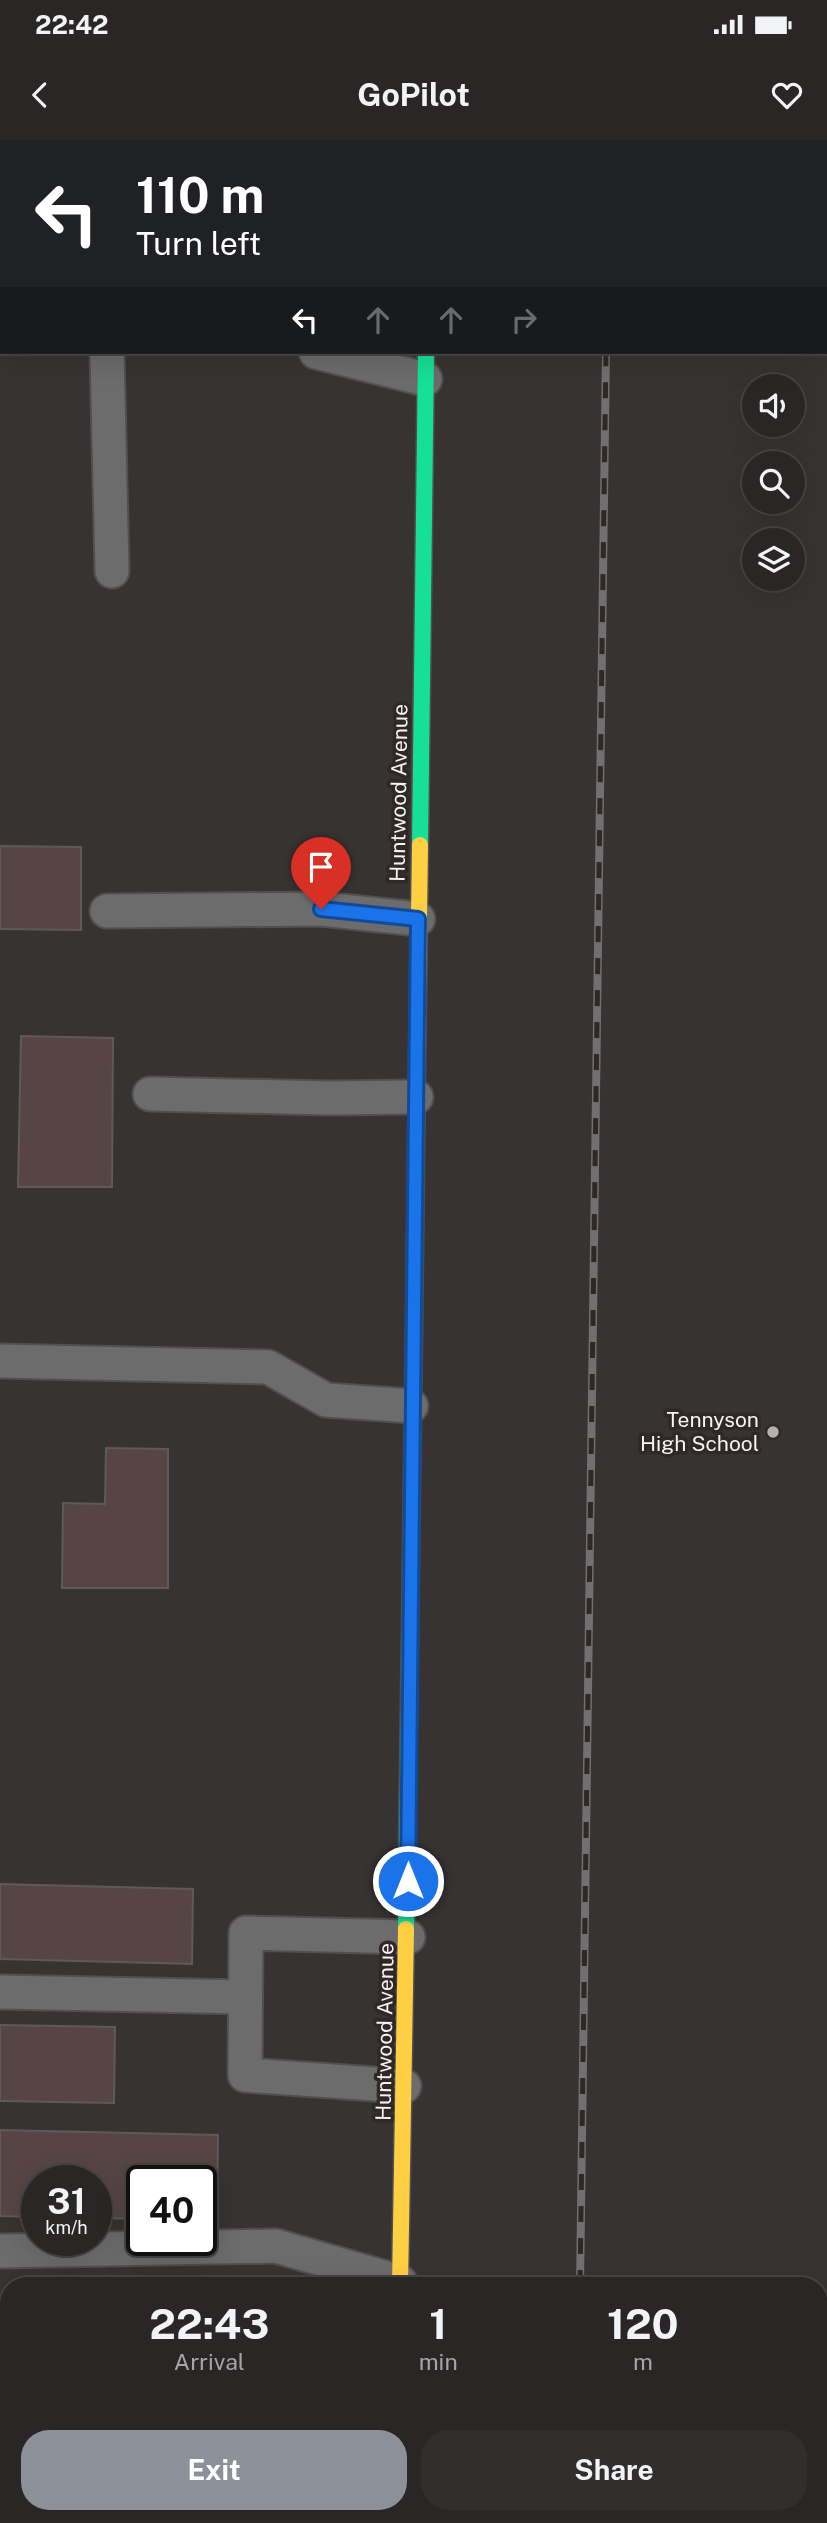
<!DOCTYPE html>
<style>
body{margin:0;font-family:"Public Sans",sans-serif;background:#322e2e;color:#f1f3f6;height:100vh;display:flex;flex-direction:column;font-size:26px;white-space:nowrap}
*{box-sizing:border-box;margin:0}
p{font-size:23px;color:#a5a5a7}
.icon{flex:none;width:38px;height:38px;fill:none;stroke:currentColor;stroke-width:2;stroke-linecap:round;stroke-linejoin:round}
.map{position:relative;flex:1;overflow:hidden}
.side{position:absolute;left:0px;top:2137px;width:828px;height:247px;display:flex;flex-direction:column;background:#2a2626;border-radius:28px 28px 0 0;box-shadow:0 7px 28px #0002,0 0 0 2px #464343}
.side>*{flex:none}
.guide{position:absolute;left:0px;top:0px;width:828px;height:214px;box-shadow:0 7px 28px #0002,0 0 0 2px #464343;background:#202124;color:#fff;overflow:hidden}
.tools{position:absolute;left:742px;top:234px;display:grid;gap:14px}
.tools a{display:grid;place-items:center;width:63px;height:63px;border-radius:50%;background:#2a2626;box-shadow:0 7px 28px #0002,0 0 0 2px #464343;font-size:35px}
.speed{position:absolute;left:21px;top:2025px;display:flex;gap:14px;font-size:35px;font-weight:700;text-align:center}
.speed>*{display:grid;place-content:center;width:91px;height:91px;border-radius:50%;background:#2a2626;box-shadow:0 7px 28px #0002,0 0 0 2px #464343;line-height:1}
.speed small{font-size:18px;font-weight:400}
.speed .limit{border:4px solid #111;border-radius:10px;background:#fff;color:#111}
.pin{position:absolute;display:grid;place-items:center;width:60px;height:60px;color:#fff;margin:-72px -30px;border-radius:50% 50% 50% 0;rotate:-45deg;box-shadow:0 0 7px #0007}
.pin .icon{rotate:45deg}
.me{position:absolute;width:77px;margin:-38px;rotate:0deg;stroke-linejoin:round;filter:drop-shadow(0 0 5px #0008)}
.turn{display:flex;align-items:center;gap:24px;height:147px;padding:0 21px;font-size:32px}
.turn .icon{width:91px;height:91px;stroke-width:2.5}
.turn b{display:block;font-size:49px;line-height:60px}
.lanes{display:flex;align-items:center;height:66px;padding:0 21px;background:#0003;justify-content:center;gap:35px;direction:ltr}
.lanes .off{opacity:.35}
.eta{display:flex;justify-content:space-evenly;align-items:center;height:119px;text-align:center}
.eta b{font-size:42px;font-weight:700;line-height:49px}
.primary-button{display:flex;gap:14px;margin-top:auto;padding:14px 21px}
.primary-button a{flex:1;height:80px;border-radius:28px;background:#8c9099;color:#fff;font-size:28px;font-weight:700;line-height:80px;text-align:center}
.primary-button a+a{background:#322e2e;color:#f1f3f6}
.status{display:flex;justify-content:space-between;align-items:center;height:49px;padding:0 35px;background:#2a2626;direction:ltr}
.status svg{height:19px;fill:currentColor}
header{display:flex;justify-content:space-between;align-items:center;height:91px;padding:0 21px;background:#2a2626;font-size:32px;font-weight:700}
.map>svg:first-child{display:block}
</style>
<div class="status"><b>22:42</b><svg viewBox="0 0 49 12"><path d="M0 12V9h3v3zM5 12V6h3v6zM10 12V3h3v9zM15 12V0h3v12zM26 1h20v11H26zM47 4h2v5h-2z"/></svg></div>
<header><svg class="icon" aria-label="back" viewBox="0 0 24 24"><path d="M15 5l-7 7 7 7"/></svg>GoPilot<svg class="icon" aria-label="heart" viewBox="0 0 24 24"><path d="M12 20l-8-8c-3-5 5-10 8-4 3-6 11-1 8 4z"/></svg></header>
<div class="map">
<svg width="827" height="2383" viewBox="0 0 827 2383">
<rect width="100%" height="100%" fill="#383333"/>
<path fill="#683938" d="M827,2158v225h-123v-8h115v-215z"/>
<path fill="#574545" stroke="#5e5a5a" stroke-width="2" d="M154,0h143v2h-143z
M0,706l81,1v83l-81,-1z
M21,896l92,2 -1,149h-94z
M106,1308l62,1v139h-106l1,-85 42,1z
M0,1744l193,5 -1,75 -192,-5z
M0,1885l115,2 -1,76 -114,-2z
M0,1990l218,5 -1,86 -16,-1v-40h-59v39l-46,-1v-38h-59v37l-37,-1z"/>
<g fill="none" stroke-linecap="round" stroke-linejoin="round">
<g stroke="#524f4f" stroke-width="37">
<path id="lane" d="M0,64h2
M0,190h2
M107,212l5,219
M316,212l109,27
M107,771l214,-2 97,10
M150,954l178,4 88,-1
M0,1221l268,6 58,33 85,6
M0,1852l245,5
M404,1946l-159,-11 1,-142 162,4
M0,2111l276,-5 124,36"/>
</g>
<g stroke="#524f4f" stroke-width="19">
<path id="fast" d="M428,0v2
M420,705l6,-493
M406,1789l8,-599"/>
</g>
<g stroke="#524f4f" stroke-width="19">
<path id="slow" d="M417,926l3,-221
M400,2146l6,-357
M397,2375v8"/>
</g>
<g stroke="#524f4f" stroke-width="19">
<path id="jam" d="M414,1190l3,-264"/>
</g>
<use href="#lane" stroke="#6d6c6c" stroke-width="33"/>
<use href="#fast" stroke="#16e098" stroke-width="16"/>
<use href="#slow" stroke="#ffcf43" stroke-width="16"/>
<use href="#jam" stroke="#f24e42" stroke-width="16"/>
<g stroke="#716f6f" stroke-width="8">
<path id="rail" d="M608,2v-2
M580,2146l26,-1934
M576,2383l1,-8"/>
</g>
<use href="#rail" stroke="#302727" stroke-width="5" stroke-dasharray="16" stroke-linecap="butt"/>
</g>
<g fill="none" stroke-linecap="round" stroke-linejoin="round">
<g stroke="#114b97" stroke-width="18">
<path id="route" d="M321,769l97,10 -10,962"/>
</g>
<use href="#route" stroke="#1a73e8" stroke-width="12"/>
</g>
<circle fill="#b5afaf" stroke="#302727" stroke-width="2.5" cx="773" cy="1292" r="7"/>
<g text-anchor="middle" stroke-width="7" stroke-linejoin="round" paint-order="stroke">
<g font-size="21" fill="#f8f2f2" stroke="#302727">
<text transform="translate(399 653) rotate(-89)" y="7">Huntwood Avenue</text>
<text transform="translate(385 1892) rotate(-89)" y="7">Huntwood Avenue</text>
</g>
<g font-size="21" fill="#f8f2f2" stroke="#302727" text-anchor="end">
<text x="759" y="1287">Tennyson<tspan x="759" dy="24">High School</tspan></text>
</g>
</g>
</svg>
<div class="tools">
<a><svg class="icon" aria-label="sound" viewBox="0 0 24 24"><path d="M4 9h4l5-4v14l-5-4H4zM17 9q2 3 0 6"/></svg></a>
<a><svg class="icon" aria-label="search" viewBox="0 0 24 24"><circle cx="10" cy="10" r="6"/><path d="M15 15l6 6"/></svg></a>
<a><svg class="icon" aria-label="layers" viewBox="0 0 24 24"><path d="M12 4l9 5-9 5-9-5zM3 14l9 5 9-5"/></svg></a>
</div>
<div class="speed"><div>31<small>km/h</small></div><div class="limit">40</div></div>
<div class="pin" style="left:321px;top:769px;background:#d93025"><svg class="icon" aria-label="arrive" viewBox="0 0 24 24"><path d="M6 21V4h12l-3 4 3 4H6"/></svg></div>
<svg class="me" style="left:408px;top:1741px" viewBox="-20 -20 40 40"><circle r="17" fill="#1a73e8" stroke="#fff" stroke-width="3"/><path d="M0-11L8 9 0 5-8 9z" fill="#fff"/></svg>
<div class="guide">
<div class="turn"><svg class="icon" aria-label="left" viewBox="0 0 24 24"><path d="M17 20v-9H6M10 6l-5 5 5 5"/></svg><div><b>110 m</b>Turn left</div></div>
<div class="lanes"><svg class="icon" aria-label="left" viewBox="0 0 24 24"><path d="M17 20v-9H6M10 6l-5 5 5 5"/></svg><svg class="icon off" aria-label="ahead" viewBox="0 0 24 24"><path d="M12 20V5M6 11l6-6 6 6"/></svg><svg class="icon off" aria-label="ahead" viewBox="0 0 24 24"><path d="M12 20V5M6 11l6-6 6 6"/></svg><svg class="icon off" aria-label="right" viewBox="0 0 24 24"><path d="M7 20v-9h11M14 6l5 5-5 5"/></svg></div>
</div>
<section class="side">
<div class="eta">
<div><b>22:43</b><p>Arrival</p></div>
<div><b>1</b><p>min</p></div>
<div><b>120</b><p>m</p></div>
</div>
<div class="primary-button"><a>Exit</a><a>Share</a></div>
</section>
</div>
